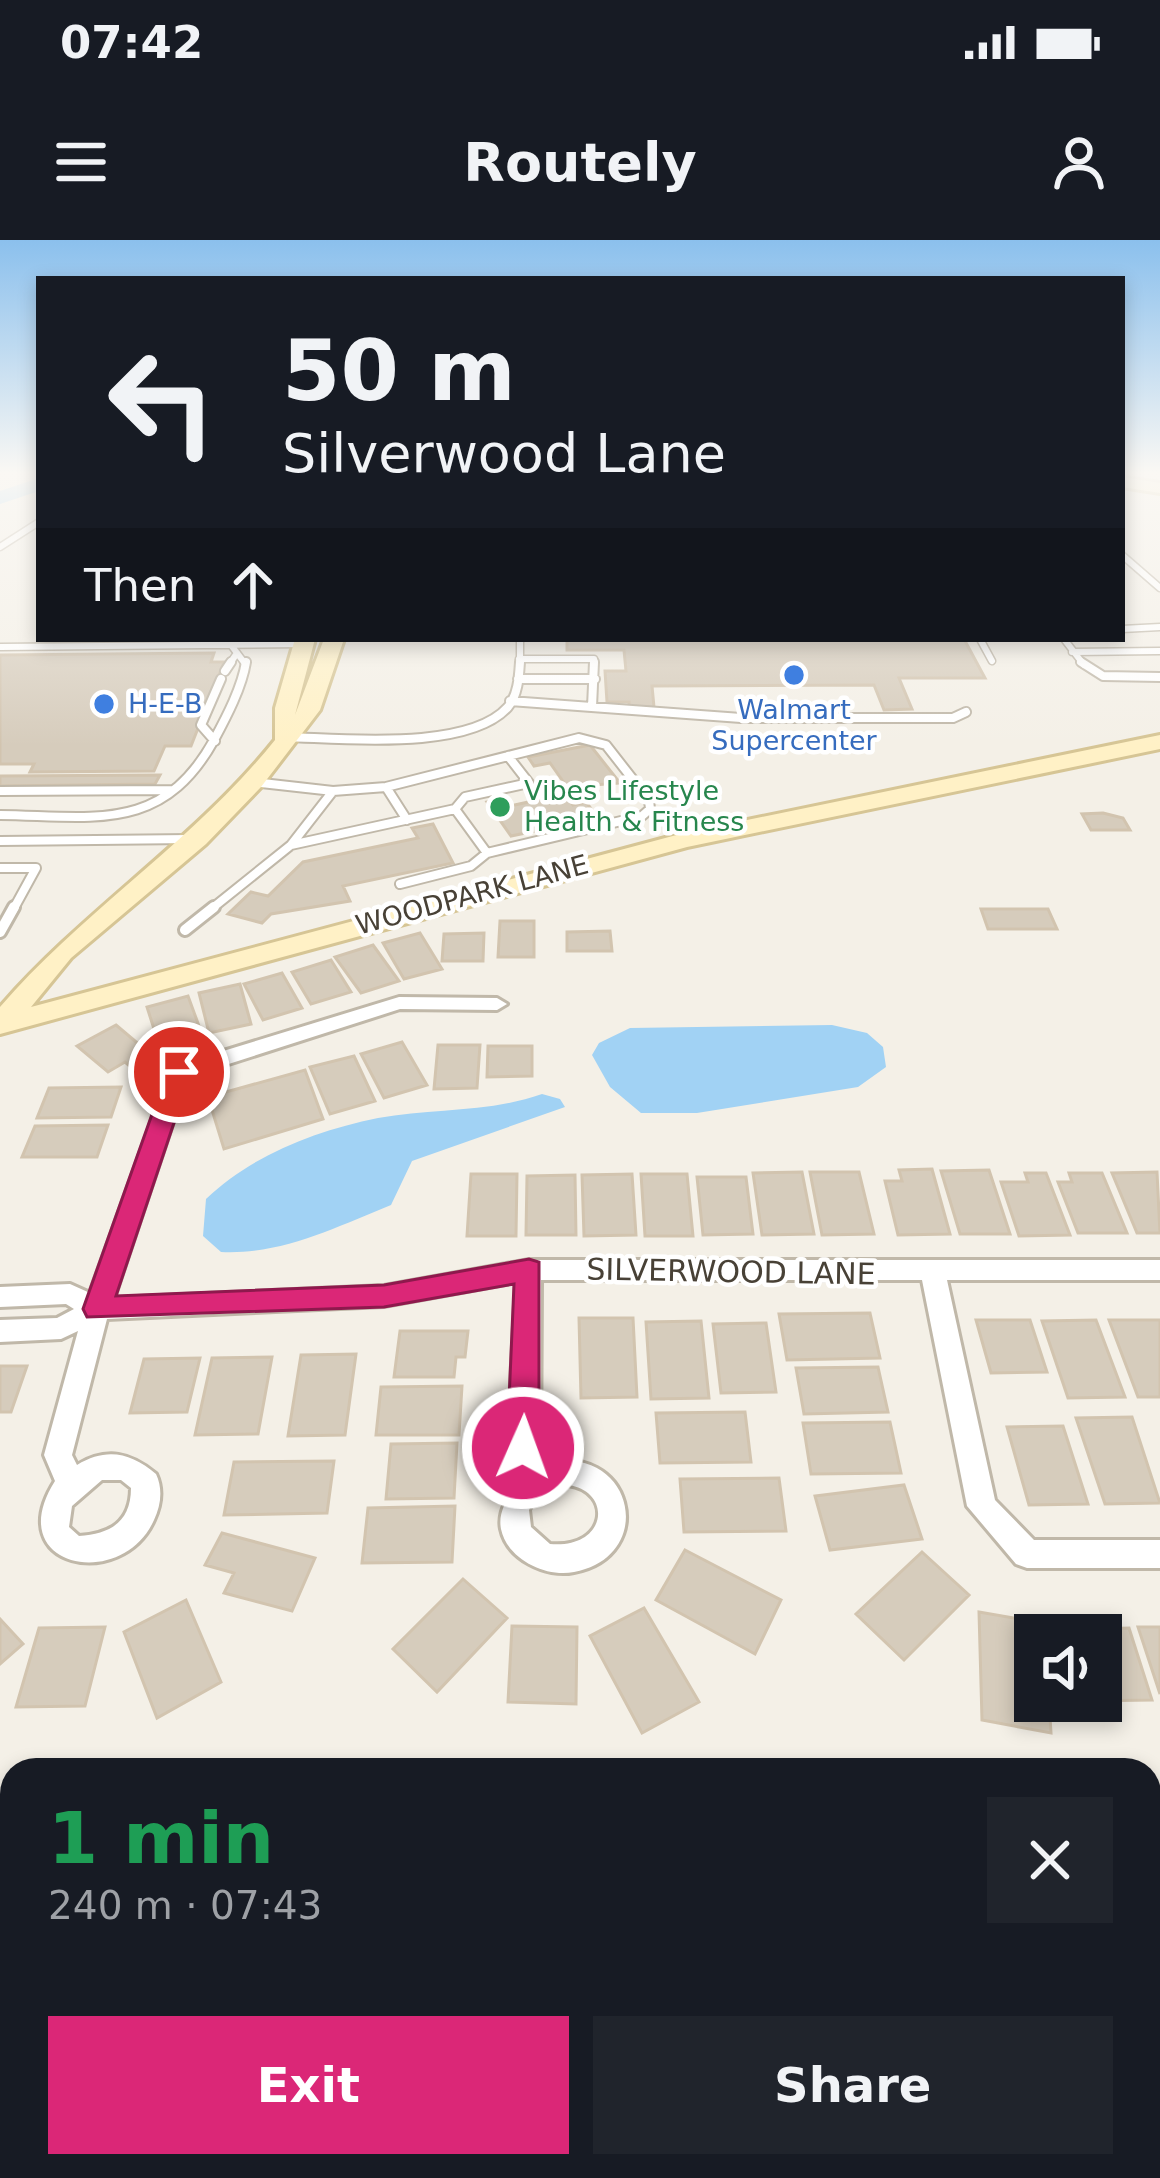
<!DOCTYPE html>
<meta charset="utf-8">
<style>
body{margin:0;font-family:"DejaVu Sans",sans-serif;background:#20242c;color:#f1f3f6;height:100vh;display:flex;flex-direction:column;font-size:45px;white-space:nowrap}
*{box-sizing:border-box;margin:0}
p{font-size:39px;color:#9ea1a6}
.icon{flex:none;width:66px;height:66px;fill:none;stroke:currentColor;stroke-width:2;stroke-linecap:round;stroke-linejoin:round}
.map{position:relative;flex:1;overflow:hidden}
.details{position:absolute;left:0px;top:1518px;width:1161px;height:420px;display:flex;flex-direction:column;background:#171b24;border-radius:36px 36px 0 0;box-shadow:0 6px 18px #0003}
.details>*{flex:none}
.guide{position:absolute;left:36px;top:36px;width:1089px;height:366px;border-radius:0px;box-shadow:0 6px 18px #0003;background:#171b24;color:#f1f3f6;overflow:hidden}
.controls{position:absolute;left:1014px;top:1374px;display:grid;gap:24px}
.controls a{display:grid;place-items:center;width:108px;height:108px;border-radius:0px;background:#171b24;box-shadow:0 6px 18px #0003;font-size:60px}
.pin{position:absolute;display:grid;place-items:center;width:102px;height:102px;color:#fff;margin:-51px;border:6px solid #fff;border-radius:50%;box-shadow:0 3px 12px #0007}
.me{position:absolute;width:132px;margin:-66px;rotate:2deg;stroke-linejoin:round;filter:drop-shadow(0 0 9px #0008)}
.turn{display:flex;align-items:center;gap:42px;height:252px;padding:0 48px;font-size:54px}
.turn .icon{width:156px;height:156px;stroke-width:2.5}
.turn b{display:block;font-size:84px;line-height:102px}
.then{display:flex;align-items:center;height:114px;padding:0 48px;background:#0003;gap:24px;font-size:45px}
.round{display:grid;place-items:center;flex:none;width:126px;height:126px;border-radius:0px;background:#20242c}
.overview{display:flex;align-items:center;justify-content:space-between;height:204px;padding:0 48px}
h1{font-size:72px;font-weight:800;line-height:90px;color:#1e9e55}
.primary-button{display:flex;gap:24px;margin-top:auto;padding:24px 48px}
.primary-button a{flex:1;height:138px;border-radius:0px;background:#db2777;color:#fff;font-size:48px;font-weight:800;line-height:138px;text-align:center}
.primary-button a+a{background:#20242c;color:#f1f3f6}
.status{display:flex;justify-content:space-between;align-items:center;height:84px;padding:0 60px;background:#171b24;direction:ltr}
.status svg{height:33px;fill:currentColor}
header{display:flex;justify-content:space-between;align-items:center;height:156px;padding:0 48px;background:#171b24;font-size:54px;font-weight:800}
.map>svg:first-child{display:block}
</style>
<div class="status"><b>07:42</b><svg viewBox="0 0 49 12"><path d="M0 12V9h3v3zM5 12V6h3v6zM10 12V3h3v9zM15 12V0h3v12zM26 1h20v11H26zM47 4h2v5h-2z"/></svg></div>
<header><svg class="icon" aria-label="menu" viewBox="0 0 24 24"><path d="M4 6h16M4 12h16M4 18h16"/></svg>Routely<svg class="icon" aria-label="person" viewBox="0 0 24 24"><circle cx="12" cy="8" r="4"/><path d="M4 21q1-7 8-7t8 7"/></svg></header>
<div class="map">
<svg width="1160" height="1938" viewBox="0 0 1160 1938">
<rect width="100%" height="100%" fill="#f4f0e7"/>
<path fill="#a1d2f4" d="M832,785l35,8 16,14 3,20 -28,20 -161,26h-56l-31,-26 -18,-32 7,-12 31,-15z
M542,854l18,5 5,8 -153,54 -21,44c-55,22 -109,50 -170,47l-18,-16 3,-37c46,-44 109,-68 172,-81 55,-10 110,-5 164,-24z"/>
<g fill="none" stroke-linecap="round" stroke-linejoin="round">
<path fill="#a1d2f4" fill-rule="evenodd" d="M39,238v13l-39,13v-13z"/>
</g>
<path fill="#d6ccbc" stroke="#d2c4af" stroke-width="3" d="M567,399h397l21,39h-86l13,31 -28,1 -10,-25 -222,1 2,21 -25,1v-6h-22l-2,-31h21l-2,-21h-57z
M214,413l-3,9h13l-33,84h-26l-11,25 -124,1 4,-8h-34v-109z
M590,505l30,38 -53,4 -17,-24 -16,3 -6,-9z
M160,535l-5,9 -155,2v-10z
M565,554l8,11 13,-3 12,16 -87,18 -24,-34 17,-4 6,8z
M1103,573l20,5 7,12h-39l-9,-16z
M433,584l20,39 -110,23 7,15 -79,13 -9,9 -34,-9 23,-22 17,4 35,-34 115,-24 -6,-10z
M981,669h67l9,20h-69z
M500,681h34v36h-36z
M610,691l2,20h-45v-19z
M420,693l22,36 -38,10 -21,-36z
M484,693l-1,28h-41l2,-27z
M373,705l26,36 -38,12 -26,-36z
M331,720l20,32 -40,12 -19,-32z
M282,733l20,35 -39,12 -19,-36z
M240,744l11,40 -42,9 -10,-40z
M188,756l15,41 -43,11 -13,-41z
M116,785l38,32 -21,12 -8,-7 -17,10 -31,-26z
M402,802l25,43 -43,13 -23,-44z
M438,805h42l-3,43 -43,1z
M488,806h44v30l-45,1z
M354,816l21,45 -45,13 -20,-47z
M305,830l18,49 -99,30 -16,-52z
M121,847l-10,30 -74,1 12,-30z
M108,885l-11,32h-75l13,-31z
M932,929l18,65 -52,1 -13,-54h17l-3,-11z
M989,930l21,64h-50l-19,-63z
M802,932l12,62 -52,1 -9,-62z
M810,932h49l15,62 -52,1z
M1157,932l3,61h-23l-25,-60z
M1025,933h21l24,62 -51,1 -18,-54h27z
M1069,933h33l25,60h-49l-20,-51h14z
M471,934h46l-1,62h-49z
M632,934l4,61 -52,1 -2,-61z
M641,934h46l6,62h-48z
M575,935l1,60h-50l1,-59z
M697,937h49l7,57 -50,1z
M870,1073l10,45 -93,2 -8,-46z
M579,1078h54l4,79 -56,1z
M976,1080h54l17,52 -56,1z
M1096,1080l29,77 -57,1 -26,-77z
M1109,1080h51v77h-22z
M701,1081l8,77 -58,1 -5,-77z
M766,1083l10,69 -55,1 -8,-69z
M400,1091h68l-3,26h-9l-2,20h-60z
M356,1114l-11,81 -57,1 13,-81z
M272,1117l-14,77 -63,1 17,-77z
M200,1118l-13,54 -57,1 14,-54z
M0,1126h27l-16,46h-11z
M878,1127l10,45 -84,2 -8,-46z
M462,1146l-3,49h-83l5,-48z
M745,1172l6,50 -91,1 -4,-50z
M1132,1177l28,86 -55,1 -29,-86z
M890,1182l11,51 -90,1 -8,-51z
M1063,1186l25,78 -59,1 -22,-78z
M457,1203l-3,55 -68,1 5,-55z
M334,1221l-7,52 -103,2 10,-53z
M779,1238l7,53 -102,1 -4,-53z
M904,1245l18,54 -92,11 -15,-54z
M455,1266l-3,56 -90,1 6,-55z
M222,1293l93,25 -23,53 -68,-18 10,-20 -29,-8z
M685,1310l96,50 -26,54 -99,-54z
M922,1312l47,43 -65,65 -48,-46z
M463,1339l44,39 -70,74 -44,-43z
M186,1360l35,82 -64,36 -33,-86z
M644,1368l55,94 -57,31 -52,-97z
M979,1372l64,11 1,12h-9v66h14l2,32 -69,-13z
M0,1379l23,25 -23,20z
M512,1386l65,1 -1,77 -68,-2z
M105,1387l-20,79 -69,1 23,-79z
M1138,1387h22v67z
M1129,1388l23,72 -70,1h19v-66h-38l-1,-5z
M1149,1559h11v89l-11,-37z
M0,1596h12v74h-12z
M1149,1868h11v70h-78l-3,-12h70z
M0,1888h12v38h47l-2,12h-57z
M195,1926h145l-1,12 -145,-6z
M533,1926h102l1,12h-103z
M655,1926h101l1,12h-102z
M800,1926h109l2,12h-110z
M940,1926h116l3,12h-117z"/>
<g fill="none" stroke-linecap="round" stroke-linejoin="round">
<g stroke="#c0b8a9" stroke-width="9">
<path id="lane-far2" d="M0,307l39,-25
M1122,315l38,33
M1122,389l38,-2
M980,399l12,22
M1064,399l20,26
M231,405l15,20
M0,407l303,-3
M1072,412l88,-1
M519,419h75v6
M229,425l8,-12
M520,425v-26"/>
</g>
<g stroke="#c0b8a9" stroke-width="12">
<path id="lane-far1" d="M1081,422l22,14 57,1
M225,431l6,-9
M518,439h77
M510,461l231,17h212l13,-6
M592,467l2,-45
M285,497c55,1 183,15 223,-30 10,-12 11,-30 12,-45
M579,498l27,7 43,55 1,9 -8,7 -155,37 -32,-44 -164,36 42,-54 53,-4z
M215,501l-14,-16 20,-46
M253,542l80,9
M386,547l21,33
M0,551l173,-1
M455,569l10,-12 64,-14 -21,-27
M0,575c93,1 162,19 214,-75 13,-24 28,-53 32,-78
M0,601l191,-2
M0,628h36l-23,42
M400,644l71,-18 16,-13
M210,670l81,-65"/>
</g>
<g stroke="#c0b8a9" stroke-width="16">
<path id="lane" d="M185,690l29,-23
M0,692l14,-25"/>
</g>
<g stroke="#c0b8a9" stroke-width="6">
<path id="street" d="M399,757l98,1 10,6 -10,6 -97,-1 -212,68 -74,221 270,-12 145,-26h631v20h-213l48,220 39,40h126v28h-133l-11,-4 -49,-58 -45,-226h-381l-1,184c94,-25 119,92 34,108 -28,6 -67,-13 -73,-43 -4,-21 12,-33 12,-52 0,-13 -4,-25 -4,-37 1,-53 5,-105 7,-158l-132,24 -277,13 -35,136 5,10c30,-18 54,-12 79,9 7,15 5,31 -2,46 -32,72 -154,48 -99,-39l-11,-26 34,-124 -17,8 -61,3v-22l57,-2 17,-9 -8,-5 -66,3v-20l70,-3 20,9 81,-226zM102,1240h19l10,8c0,34 -21,46 -52,48l-10,-9 3,-21zM568,1245c45,6 40,64 -18,59l-19,-17 -2,-17 9,-19z
M1160,1720v38l-11,1v-38z
M0,1745h12v38h-12z
M425,1926h40v12h-42z"/>
</g>
<g stroke="#d6c595" stroke-width="6">
<path id="secondary" d="M1122,237l38,6v10l-38,-6z
M295,399h20l-20,76 29,-76h20l-24,71 -59,77 -55,57 -135,114 -40,49 653,-174 476,-98v14l-473,98 -687,187v-27c84,-97 194,-166 275,-267v-32z"/>
</g>
<use href="#lane-far2" stroke="#fff" stroke-width="6"/>
<use href="#lane-far1" stroke="#fff" stroke-width="8"/>
<use href="#lane" stroke="#fff" stroke-width="10"/>
<use href="#street" fill="#fff" fill-rule="evenodd"/>
<use href="#secondary" fill="#fff1c6" fill-rule="evenodd"/>
</g>
<linearGradient id="sky" x2="0" y2="1"><stop stop-color="#8bc0ed"/><stop offset="0.46" stop-color="#faf8f4"/><stop offset="1" stop-color="#faf8f4" stop-opacity="0"/></linearGradient>
<rect width="1160" height="506" fill="url(#sky)"/>
<path fill="#db2777" stroke="#8e194d" stroke-width="3" d="M179,824l12,8 -75,224 268,-11 145,-26 10,3v186l-4,9h-23l-5,-9 7,-164 -130,23 -297,10 -4,-8 84,-237z"/>
<g fill="#3f7fe0" stroke="#fff" stroke-width="4.5">
<circle cx="794" cy="435" r="12"/>
<circle cx="104" cy="464" r="12"/>
</g>
<circle fill="#2e9e5b" stroke="#fff" stroke-width="4.5" cx="500" cy="567" r="12"/>
<g text-anchor="middle" stroke-width="9" stroke-linejoin="round" paint-order="stroke">
<g font-size="27" fill="#366cbe" stroke="#fff" text-anchor="start">
<text x="128" y="473">H-E-B</text>
<text x="794" y="479" text-anchor="middle">Walmart<tspan x="794" dy="31">Supercenter</tspan></text>
</g>
<g font-size="27" fill="#27864d" stroke="#fff" text-anchor="start">
<text x="524" y="560">Vibes Lifestyle<tspan x="524" dy="31">Health &amp; Fitness</tspan></text>
</g>
<g font-size="27" fill="#484136" stroke="#fff">
<text transform="translate(472 655) rotate(-15)" y="9">WOODPARK LANE</text>
</g>
<g font-size="30" fill="#484136" stroke="#fff">
<text transform="translate(731 1032) rotate(1)" y="10">SILVERWOOD LANE</text>
</g>
</g>
</svg>
<div class="controls">
<a><svg class="icon" aria-label="sound" viewBox="0 0 24 24"><path d="M4 9h4l5-4v14l-5-4H4zM17 9q2 3 0 6"/></svg></a>
</div>
<div class="pin" style="left:179px;top:832px;background:#d93025"><svg class="icon" aria-label="arrive" viewBox="0 0 24 24"><path d="M6 21V4h12l-3 4 3 4H6"/></svg></div>
<svg class="me" style="left:523px;top:1208px" viewBox="-20 -20 40 40"><circle r="17" fill="#db2777" stroke="#fff" stroke-width="3"/><path d="M0-11L8 9 0 5-8 9z" fill="#fff"/></svg>
<div class="guide">
<div class="turn"><svg class="icon" aria-label="left" viewBox="0 0 24 24"><path d="M17 20v-9H6M10 6l-5 5 5 5"/></svg><div><b>50 m</b>Silverwood Lane</div></div>
<div class="then">Then<svg class="icon" aria-label="ahead" viewBox="0 0 24 24"><path d="M12 20V5M6 11l6-6 6 6"/></svg></div>
</div>
<section class="details">
<div class="overview"><div><h1>1 min</h1><p>240 m · 07:43</p></div><a class="round"><svg class="icon" aria-label="close" viewBox="0 0 24 24"><path d="M6 6l12 12M18 6L6 18"/></svg></a></div>
<div class="primary-button"><a>Exit</a><a>Share</a></div>
</section>
</div>
